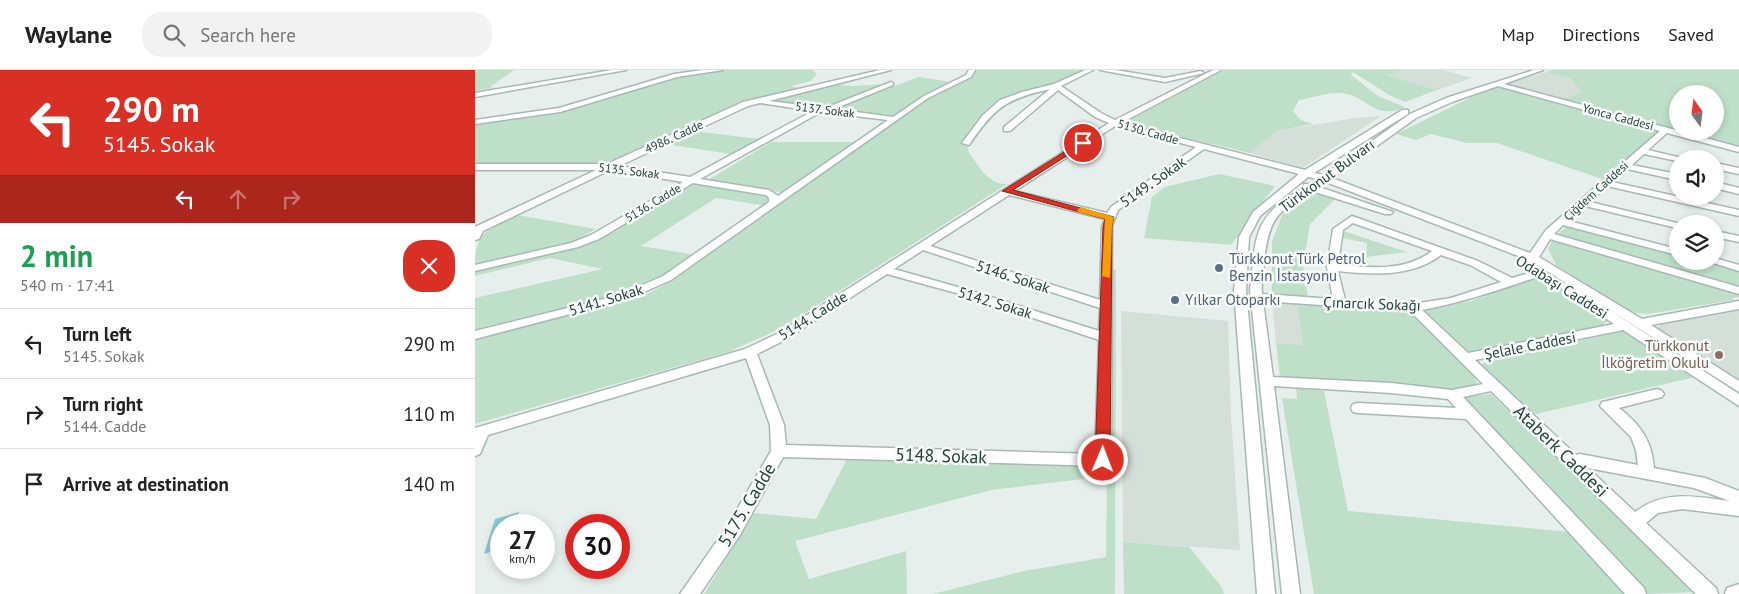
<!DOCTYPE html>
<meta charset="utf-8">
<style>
body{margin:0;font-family:"PT Sans",sans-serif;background:#f2f2f2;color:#222;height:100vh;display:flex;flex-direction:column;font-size:19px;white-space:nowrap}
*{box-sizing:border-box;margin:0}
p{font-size:16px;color:#767676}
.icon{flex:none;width:28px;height:28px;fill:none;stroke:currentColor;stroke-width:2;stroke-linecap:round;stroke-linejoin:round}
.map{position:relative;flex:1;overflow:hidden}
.sheet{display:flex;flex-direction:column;background:#fff;width:475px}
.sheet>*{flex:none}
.banner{background:#d93025;color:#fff;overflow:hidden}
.needle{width:32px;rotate:346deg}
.controls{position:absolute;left:1194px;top:15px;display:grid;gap:10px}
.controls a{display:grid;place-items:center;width:55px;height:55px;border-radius:50%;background:#fff;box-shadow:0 2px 8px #0003;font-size:25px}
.speed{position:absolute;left:15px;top:444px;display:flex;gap:10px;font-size:25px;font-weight:700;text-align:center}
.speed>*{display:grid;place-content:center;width:65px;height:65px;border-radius:50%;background:#fff;box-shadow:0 2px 8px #0003;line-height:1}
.speed small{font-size:12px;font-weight:400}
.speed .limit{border:8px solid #d22;background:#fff;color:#111}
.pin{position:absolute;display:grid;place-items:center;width:42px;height:42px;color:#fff;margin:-21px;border:2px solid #fff;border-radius:50%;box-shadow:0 1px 5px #0007}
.me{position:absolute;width:55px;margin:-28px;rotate:1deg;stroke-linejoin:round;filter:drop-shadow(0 0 4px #0008)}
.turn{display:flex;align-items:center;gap:18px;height:105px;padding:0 20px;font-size:22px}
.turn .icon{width:65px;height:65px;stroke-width:2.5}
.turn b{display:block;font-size:35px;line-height:42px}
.lanes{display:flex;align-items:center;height:48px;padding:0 20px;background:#0003;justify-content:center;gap:25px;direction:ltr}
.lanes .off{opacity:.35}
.round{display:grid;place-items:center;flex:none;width:52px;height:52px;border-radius:20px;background:#f2f2f2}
.headline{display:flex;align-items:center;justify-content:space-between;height:85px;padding:0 20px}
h1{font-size:30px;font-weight:700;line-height:38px;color:#1e9e55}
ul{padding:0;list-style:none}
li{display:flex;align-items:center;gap:15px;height:70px;padding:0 20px;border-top:1px solid #e0e0e0}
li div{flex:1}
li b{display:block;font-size:19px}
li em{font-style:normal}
header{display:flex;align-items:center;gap:30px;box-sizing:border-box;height:70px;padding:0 25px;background:#fff;border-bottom:1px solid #e0e0e0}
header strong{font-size:24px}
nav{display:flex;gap:28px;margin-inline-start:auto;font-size:18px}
.search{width:350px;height:45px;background:#f2f2f2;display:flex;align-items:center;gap:12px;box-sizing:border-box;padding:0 18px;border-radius:20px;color:#767676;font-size:19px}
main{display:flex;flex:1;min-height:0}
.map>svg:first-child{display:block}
</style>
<header>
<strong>Waylane</strong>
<div class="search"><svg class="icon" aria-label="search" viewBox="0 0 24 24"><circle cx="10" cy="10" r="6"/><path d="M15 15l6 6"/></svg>Search here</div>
<nav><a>Map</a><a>Directions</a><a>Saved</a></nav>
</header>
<main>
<section class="sheet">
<div class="banner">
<div class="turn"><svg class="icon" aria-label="left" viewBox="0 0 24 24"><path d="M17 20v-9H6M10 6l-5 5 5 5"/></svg><div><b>290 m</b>5145. Sokak</div></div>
<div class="lanes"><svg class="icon" aria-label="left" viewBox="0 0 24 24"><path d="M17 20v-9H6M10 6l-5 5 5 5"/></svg><svg class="icon off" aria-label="ahead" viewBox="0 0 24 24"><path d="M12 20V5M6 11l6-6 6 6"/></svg><svg class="icon off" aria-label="right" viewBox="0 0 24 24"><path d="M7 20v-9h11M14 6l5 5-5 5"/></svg></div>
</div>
<div class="headline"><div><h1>2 min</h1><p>540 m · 17:41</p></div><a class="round" style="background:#d93025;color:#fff"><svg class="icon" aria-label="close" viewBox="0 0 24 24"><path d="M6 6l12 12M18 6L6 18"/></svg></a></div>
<ul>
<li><svg class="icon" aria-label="left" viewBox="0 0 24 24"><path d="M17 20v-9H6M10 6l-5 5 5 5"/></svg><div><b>Turn left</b><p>5145. Sokak</p></div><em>290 m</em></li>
<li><svg class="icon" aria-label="right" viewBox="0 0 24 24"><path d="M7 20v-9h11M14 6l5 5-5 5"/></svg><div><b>Turn right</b><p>5144. Cadde</p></div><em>110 m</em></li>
<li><svg class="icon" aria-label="arrive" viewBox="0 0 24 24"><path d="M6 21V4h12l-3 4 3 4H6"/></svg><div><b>Arrive at destination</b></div><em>140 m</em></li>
</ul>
</section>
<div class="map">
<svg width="1264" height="524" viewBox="0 0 1264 524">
<rect width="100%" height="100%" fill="#e6efeb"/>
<path fill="#d4dfda" d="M928,0h40l29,8 -35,12 -52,-15z
M1071,2l25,7 12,13 -22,7 -54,-16z
M906,46l-78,52 -53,-15 27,-22 78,-13z
M797,230l25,2 6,43 -27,-2z
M1264,239v72l-81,-53 2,-4z
M646,241l107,10 3,95 9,134 -117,-8z"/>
<path fill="#bfe0c8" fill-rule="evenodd" d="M0,0h39l-24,17 3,1 -18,3z
M252,0h85l5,4 -6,7 -20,5 9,2 -59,16 -127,58 -15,3 -124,2v-44l80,-12 117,-35z
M500,0h108l-35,17 -39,8 -21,15 -27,35 7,1v5c10,14 20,34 39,33l-227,145 -52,23 -253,72v-87l174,-44 26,-14 260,-185 39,-18z
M749,0h179l-17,5 51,15 -32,12 -16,-7 -36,-23 -2,3 27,21 27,11c-32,15 -37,-12 -64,-14 -13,-1 -29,5 -42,7l-6,11 8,9 12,4 -36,7 -27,22 -119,-28 -5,-3z
M1078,0h186v78l-74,-20 -63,51 -105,-36h-30l-36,-9 -15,6 -20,-6 76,-37 35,-14 54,16 21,-7 -11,-13 -25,-7zM1202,24h38v37h-38z
M444,7l32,5 -24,12 -30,22 -66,-7z
M354,14l23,2 35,-2 -62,25 -63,-9z
M219,61l65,8 -28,15 -66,-10z
M296,72h87l-75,51 -75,-13z
M744,104l56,12 -44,59 -87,-7 8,-41 13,-10z
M216,113l76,12 2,8 -2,3 -51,-8 -75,48 55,9c-19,13 -38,26 -60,35 -51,19 -108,28 -161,40v-32l128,-29 -53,-11 -75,18v-6l116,-28z
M837,119l23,10 -25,25 -7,41 5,33 -36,-3v-53l10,-27z
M42,145l79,14 -22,12 -99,24c0,-34 15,-37 42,-50z
M1092,156l110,28v7h28l34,9v20l-182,-55z
M868,161l64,21 -41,5 1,-14 -24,-5z
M1078,168l186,55v4l-6,1 1,2 -86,14 -18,-2 -74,-47 -8,-16z
M637,200h4l-1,324h-182l91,-23 82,-14 1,-81 -115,14 -197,51 14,38 97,-28 1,43h-203l50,-81 62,6 32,-62 260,4z
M1064,207h6l64,43 -12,9 -124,25 -12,-5 -42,-40 52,-8z
M822,232l111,7 63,62 6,12 -2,4 -29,4 -166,-13 -4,-35 27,2z
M1152,260l68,47 -163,38 -51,-46 2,-6z
M821,318l28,3 24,120 222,21 58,62h-314l-32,-196 15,1z
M1016,324l208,198 -56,2 -183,-196z
M648,472l66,5 32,39 3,8h-100z"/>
<path fill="#8ec9d4" d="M44,442l-4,13h-14v24l-17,5 11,-35z"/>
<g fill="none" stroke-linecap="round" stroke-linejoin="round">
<g stroke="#a8b8b2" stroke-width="3">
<path id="minor" d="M137,0h14l-151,27v-4z
M228,0h20l-46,7 -117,35 -85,12v-4l84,-12 115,-34z
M405,0h11l-122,31 56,7 66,-26 2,1v2l-59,24 59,8 31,-21 42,-21 3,-5h6l-4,7 -43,21 -257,182 -43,19 -153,40v-8l145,-36 43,-19 106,-74v-4l-3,-3 -73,-12 -94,56 -21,8 -103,24v-6l96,-22 20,-8 92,-53 -73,-12 -127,61 -4,8 -4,1v-13l121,-57h-121v-6h132l136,-62zM285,33l53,8 -123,66 -71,-11 129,-60zM346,42l67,8 -110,76 -9,-6 -69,-11z
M610,0h8l-32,16 40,27 14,7 98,-50h8l-100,53 184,47 97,-60h6v4l-94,59 10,2 86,-61 36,-16 88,-28h9l-39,14 235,63v5l-72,-19 -19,17 38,9h-9v2l-33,-7 -12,11 45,9v6l-50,-11 -15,13 127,28v6l-132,-30 -17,16 91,22h-4v4l-92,-22 -16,15 108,28v6l-114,-30 -9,9 185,53v7l-189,-55 -11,18 103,62 97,-18v8l-88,16 88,56v11l-139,-88 139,90v12l-116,-76 -148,30 101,95 4,-1 58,11 -2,-15 -5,-13 -31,-31 2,-4 5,-1 50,-12 5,2 2,3 -2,3 -43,11c21,16 33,33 35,60l51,10 34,13v25l-57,-7 -24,4 -12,10 70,65 2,6h-22l-205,-203 -28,6 181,191 2,6h-21l-159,-175 -108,-6 -5,-1 -2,-4 2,-4 5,-1 98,5 -8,-9 -57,-6 -117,-7 26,208h-18l-32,-304c6,-54 2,-74 54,-102v-4h6l8,-5 -10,-2 -48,39 -11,21 -3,54 29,303h-18l-23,-303 5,-54 14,-25 46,-38 -95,-25 -86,61 -6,16 -1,234 -3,4 -5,2 -320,-9 -43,78 -40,59h-20l48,-69 43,-74 -1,-26 -24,-67 -258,77 -8,19 -5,2v-28l270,-79 32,-15 332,-211 -14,-6 -37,-27 -48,41h-6v-4l46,-38c-44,10 -55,18 -81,56l-7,-2 21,-28 17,-15 22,-8 32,-8zM1023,16l162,45 -114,99 -16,23 -198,-75 84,-60 36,-16zM640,56l81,21 -85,60 -4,6 -92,-22zM851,112l200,77 -2,4 1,2 4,1 5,-3 9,6 -31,9 -34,-17 -126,-45 -19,13 -6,38 6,32 -71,-5c-1,-10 1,-21 2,-31 4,-42 12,-52 48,-72l73,23h6l2,-2 -74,-25zM534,125l96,24 -3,7 -2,74 -170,-54zM878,153l79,28c-27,21 -63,17 -94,13l5,-34zM448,180l177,58 -1,23 -124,-39 -81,-23zM966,185l29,10 31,17 -50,16 -38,6 -68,-4 -7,-29c35,4 74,6 103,-16zM1072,201l19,12 -5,1 -2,2 2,2 53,36 -146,29 -46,-43c43,-8 83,-22 124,-36zM412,204l80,22 132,44 -4,114 -309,-9 -2,-20 -27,-71 28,-14zM788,231l147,10 73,73 -31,6 -61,-7 -118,-6zM1113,398l106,20 36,13c-35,-4 -64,-12 -95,11z
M625,0h15l50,8 36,-7 3,2 -39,9z
M1240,93l24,5v6l-24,-5z
M1240,112l24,6v6l-24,-6z
M1240,161l24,5v6l-24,-5z
M1240,188l24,7v6l-32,-10h8z
M1264,514v10h-14l2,-6z"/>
</g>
<use href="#minor" fill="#fff" fill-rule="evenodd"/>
</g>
<path fill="#d93025" stroke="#8d1f18" d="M605,72l7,1 -74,47 101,27 -2,9 -2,234 -3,4h-9l-3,-4 8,-234 2,-7 -103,-28z"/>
<path fill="#f59e0b" d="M606,137l33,10 -2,9 -2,52 -8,-2 3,-57 -27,-7 -1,-2z"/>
<g fill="#5c6f8a" stroke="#f7fbf9" stroke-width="2">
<circle cx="744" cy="198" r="5"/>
<circle cx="700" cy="230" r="5"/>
</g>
<circle fill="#8d6e63" stroke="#f7fbf9" stroke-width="2" cx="1244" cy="285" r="5"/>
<g text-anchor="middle" stroke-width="5" stroke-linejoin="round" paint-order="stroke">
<g font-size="12" fill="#24423a" stroke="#f7fbf9">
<text transform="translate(350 40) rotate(7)" y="4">5137. Sokak</text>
<text transform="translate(1143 47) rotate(15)" y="4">Yonca Caddesi</text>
<text transform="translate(673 62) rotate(16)" y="4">5130. Cadde</text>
<text transform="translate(199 67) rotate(-25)" y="4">4986. Cadde</text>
<text transform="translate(154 101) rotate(7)" y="4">5135. Sokak</text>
<text transform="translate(1121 121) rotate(-42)" y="4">Çiğdem Caddesi</text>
<text transform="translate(178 133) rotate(-31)" y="4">5136. Cadde</text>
</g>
<g font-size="15" fill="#24423a" stroke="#f7fbf9">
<text transform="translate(852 106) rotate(-36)" y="5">Türkkonut Bulvarı</text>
<text transform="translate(678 112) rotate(-35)" y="5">5149. Sokak</text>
<text transform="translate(538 207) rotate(18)" y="5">5146. Sokak</text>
<text transform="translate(1087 217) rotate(32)" y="5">Odabaşı Caddesi</text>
<text transform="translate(131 230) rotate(-17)" y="5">5141. Sokak</text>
<text transform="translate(520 233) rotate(17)" y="5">5142. Sokak</text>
<text transform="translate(897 234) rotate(2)" y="5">Çınarcık Sokağı</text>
<text transform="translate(338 246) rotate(-32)" y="5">5144. Cadde</text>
<text transform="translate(1055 276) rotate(-11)" y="5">Şelale Caddesi</text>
</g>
<g font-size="15" fill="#4e5e75" stroke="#f7fbf9" text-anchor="start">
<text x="754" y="194">Türkkonut Türk Petrol<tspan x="754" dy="17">Benzin İstasyonu</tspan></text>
<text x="710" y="235">Yılkar Otoparkı</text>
</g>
<g font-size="15" fill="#785e54" stroke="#f7fbf9" text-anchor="end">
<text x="1234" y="281">Türkkonut<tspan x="1234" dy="17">İlköğretim Okulu</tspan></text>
</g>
<g font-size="18" fill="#24423a" stroke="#f7fbf9">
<text transform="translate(1086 381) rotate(44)" y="6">Ataberk Caddesi</text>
<text transform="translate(466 386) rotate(2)" y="6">5148. Sokak</text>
<text transform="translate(272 435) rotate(-59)" y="6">5175. Cadde</text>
</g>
</g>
</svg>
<div class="controls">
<a><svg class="needle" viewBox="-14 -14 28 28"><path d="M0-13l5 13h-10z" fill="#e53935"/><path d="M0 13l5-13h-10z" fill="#767676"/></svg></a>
<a><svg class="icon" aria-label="sound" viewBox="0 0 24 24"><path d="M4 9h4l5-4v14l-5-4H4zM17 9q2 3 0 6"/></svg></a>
<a><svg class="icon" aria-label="layers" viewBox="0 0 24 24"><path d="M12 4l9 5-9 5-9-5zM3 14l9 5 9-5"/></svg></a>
</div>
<div class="speed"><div>27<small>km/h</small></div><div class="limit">30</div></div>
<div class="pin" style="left:608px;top:73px;background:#d93025"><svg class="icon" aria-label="arrive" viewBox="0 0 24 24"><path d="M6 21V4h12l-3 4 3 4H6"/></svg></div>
<svg class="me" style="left:628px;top:390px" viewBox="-20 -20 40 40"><circle r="17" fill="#d93025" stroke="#fff" stroke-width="3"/><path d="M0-11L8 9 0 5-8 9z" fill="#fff"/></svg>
</div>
</main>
